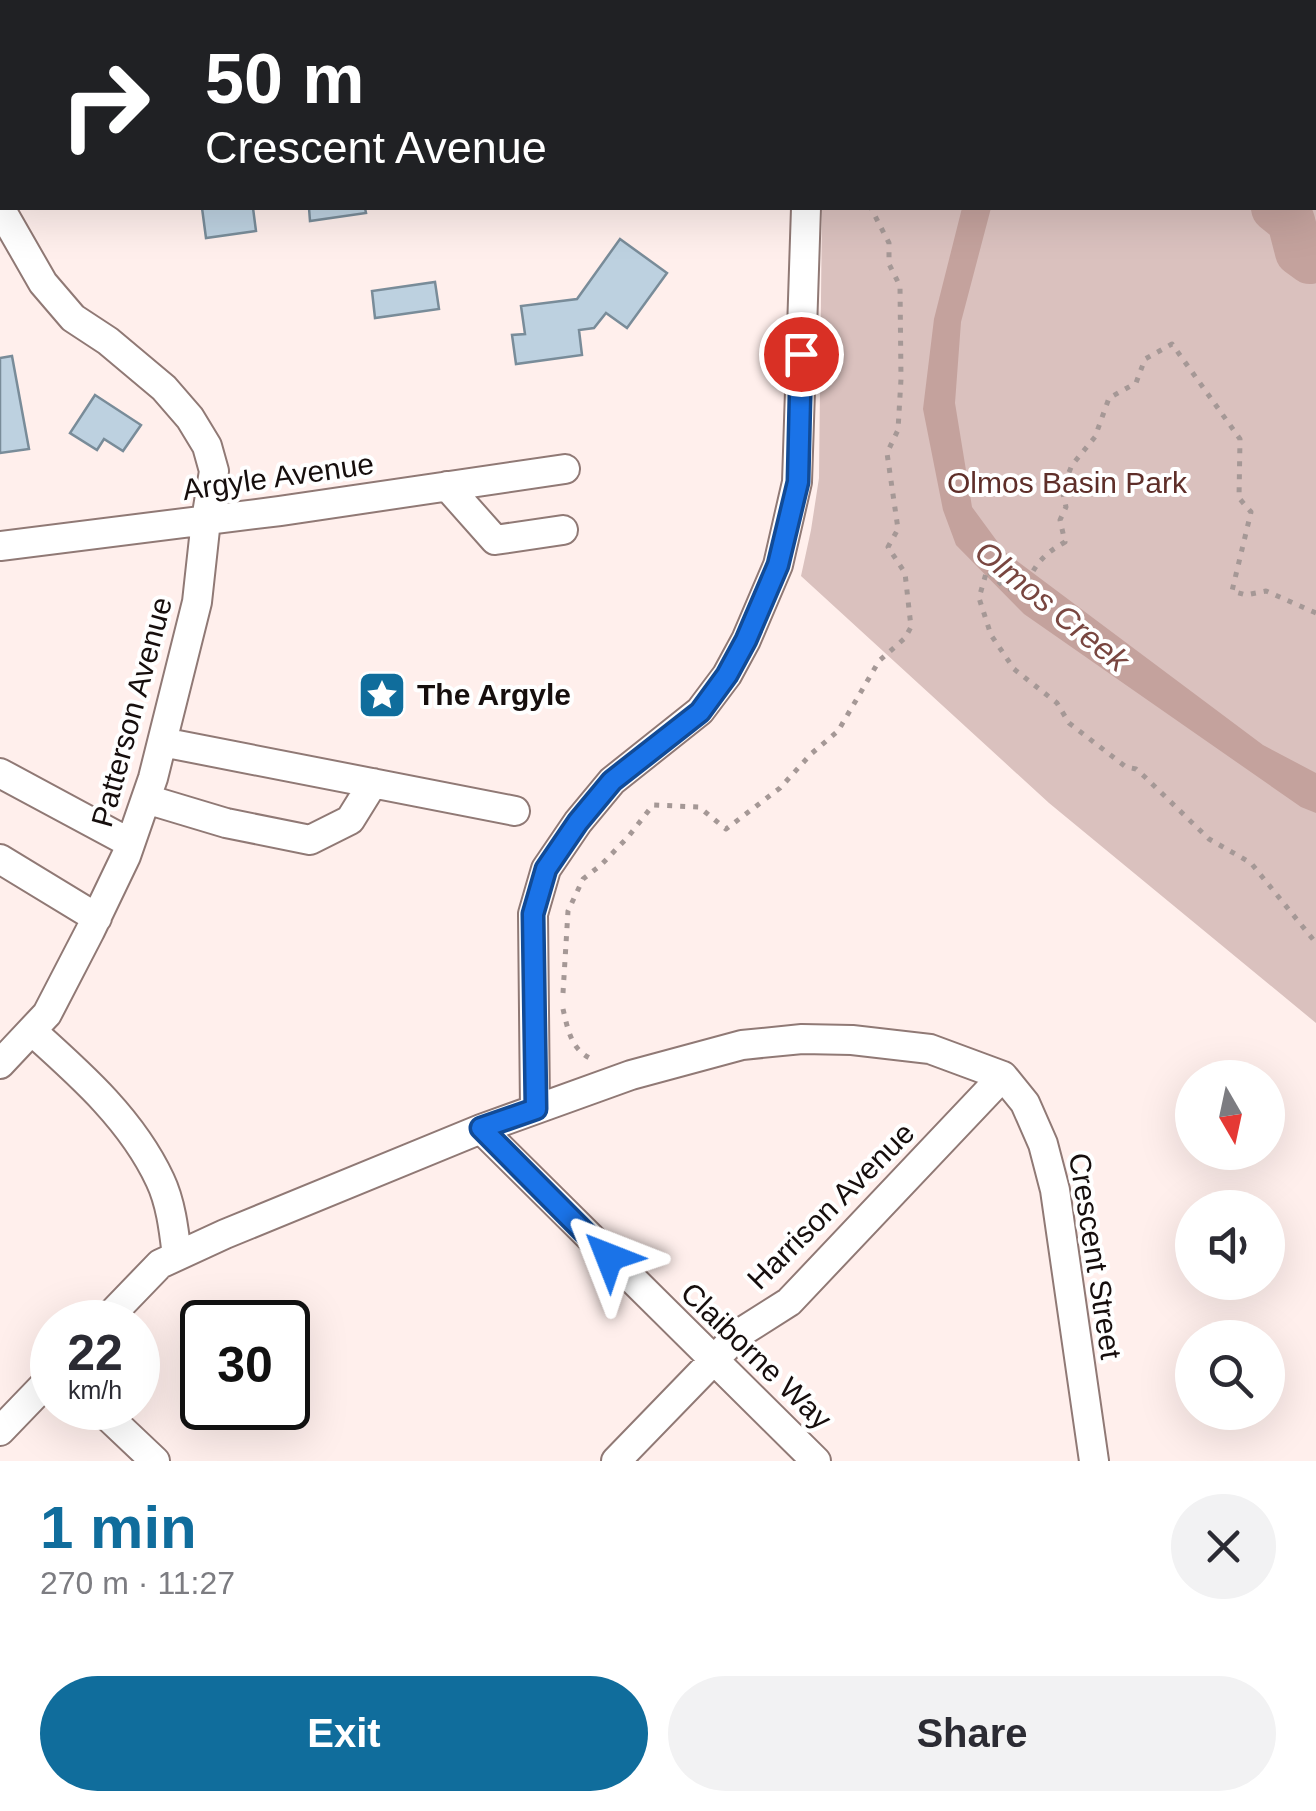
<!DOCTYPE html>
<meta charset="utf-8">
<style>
body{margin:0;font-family:Helvetica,sans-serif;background:#f2f2f3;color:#2b2b33;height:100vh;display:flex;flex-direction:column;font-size:38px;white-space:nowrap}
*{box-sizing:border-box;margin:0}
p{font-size:32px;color:#7c7c81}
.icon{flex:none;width:55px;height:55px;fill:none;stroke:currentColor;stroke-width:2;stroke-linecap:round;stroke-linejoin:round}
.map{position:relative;height:1461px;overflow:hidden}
.details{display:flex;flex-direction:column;background:#fff;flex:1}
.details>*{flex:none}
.top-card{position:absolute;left:0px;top:0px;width:1318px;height:210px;box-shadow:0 10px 40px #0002;background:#202124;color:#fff;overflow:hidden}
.needle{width:65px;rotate:171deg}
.fabs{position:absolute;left:1175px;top:1060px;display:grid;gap:20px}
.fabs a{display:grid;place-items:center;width:110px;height:110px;border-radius:50%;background:#fff;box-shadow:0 10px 40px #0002;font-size:50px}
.speed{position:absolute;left:30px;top:1300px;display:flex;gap:20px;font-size:50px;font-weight:700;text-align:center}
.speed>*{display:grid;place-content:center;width:130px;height:130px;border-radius:50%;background:#fff;box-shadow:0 10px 40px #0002;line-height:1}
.speed small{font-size:25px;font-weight:400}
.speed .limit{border:5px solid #111;border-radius:15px;background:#fff;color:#111}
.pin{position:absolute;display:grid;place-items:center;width:85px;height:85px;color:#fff;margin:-42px;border:5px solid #fff;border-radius:50%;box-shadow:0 2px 10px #0007}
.me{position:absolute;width:110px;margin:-55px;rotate:315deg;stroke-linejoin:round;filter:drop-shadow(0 0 8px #0008)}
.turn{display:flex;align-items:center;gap:35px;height:210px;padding:0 40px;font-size:45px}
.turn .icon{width:130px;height:130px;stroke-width:2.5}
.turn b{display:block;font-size:70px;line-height:85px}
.round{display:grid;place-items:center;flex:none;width:105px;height:105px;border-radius:52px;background:#f2f2f3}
.head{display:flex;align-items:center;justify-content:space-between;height:170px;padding:0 40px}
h1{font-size:60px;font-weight:600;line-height:75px;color:#106d9c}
.button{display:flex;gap:20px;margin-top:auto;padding:20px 40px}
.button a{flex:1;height:115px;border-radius:60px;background:#106d9c;color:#fff;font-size:40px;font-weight:600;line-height:115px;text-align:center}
.button a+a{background:#f2f2f3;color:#2b2b33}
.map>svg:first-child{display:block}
</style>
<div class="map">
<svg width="1316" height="1461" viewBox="0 0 1316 1461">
<rect width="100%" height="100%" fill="#ffefec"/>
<path fill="#dac1be" d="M827,0h489v1023l-267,-220 -248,-227 10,-46 8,-52 3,-270h493v-206h-488z"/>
<path fill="#c4a29d" d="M962,208h29l-30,114 -6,81 17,104 33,45 258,193 53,28v40l-15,-6 -277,-193 -68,-69 -13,-35 -20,-101 11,-90z"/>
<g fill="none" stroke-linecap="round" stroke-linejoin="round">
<path stroke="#c4a29d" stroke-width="48" d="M1275,208l16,13 8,31 11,8 6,-1"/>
</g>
<path fill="#bdd1e0" stroke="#798c99" stroke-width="2.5" d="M202,208h51l3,23 -50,7z
M309,208h56l1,5 -56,8z
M620,239l47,34 -40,55 -21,-15 -12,15 -15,2 3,25 -66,9 -4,-29 13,-1 -4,-28 56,-7z
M435,282l4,27 -64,9 -3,-27z
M12,356l17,93 -29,4v-95z
M95,395l46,30 -18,26 -19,-12 -7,11 -27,-17z"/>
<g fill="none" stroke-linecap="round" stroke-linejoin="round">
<g stroke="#907975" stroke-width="32">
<path id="minor" d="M808,0v2
M900,2l2,-2
M0,208l43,75 30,35 35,23 56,47 26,30 17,28 7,25 -8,49 -9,82 -44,176 -27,78 -36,75 -43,83 -47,50
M447,486l48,54 68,-10
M0,546l280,-35 285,-42
M162,742l353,69
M0,773l130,70
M146,799l80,24 84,17 40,-20 23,-37
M0,859l97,59
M33,1032c48,43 99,88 127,148 11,23 14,51 17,76
M535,1109l-2,-195 13,-45 32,-47 34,-41 88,-70 27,-36 19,-35 32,-75 19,-83 9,-274
M481,1129l335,332
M104,1322l56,-58 65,-30 256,-105 150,-54 111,-30 60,-6 50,1 78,9 73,27 22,27 18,41 12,46 39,271
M99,1408l56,53
M0,1431l52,-54
M616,1461l124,-128 49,-31 214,-226"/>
</g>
<path stroke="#a59896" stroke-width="5" stroke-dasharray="5 8" stroke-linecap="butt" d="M952,2l3,-2
M1316,613l-50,-22 -20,4 -14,-4 19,-79 -12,-14 1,-59 -68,-95 -27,15 -9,24 -27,15 -14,39 -23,28 -10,24 4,18 -6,13 5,22c-25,14 -31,25 -43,51l-18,-6 -17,-17 -8,28 12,37 23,34 43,34 12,20 57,44 10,2 9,8 64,62 42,24 65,80
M563,993l5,-82 15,-32 18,-14 27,-28 25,-32 46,2 27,22 54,-41 31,-34 27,-23 41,-70 26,-23 6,-11 -6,-54 -17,-26 10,-18 -11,-76 11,-23 3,-51 -1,-93 -11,-22v-21l-18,-35
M563,1009c5,21 8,42 31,51"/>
<use href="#minor" stroke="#fff" stroke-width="28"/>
</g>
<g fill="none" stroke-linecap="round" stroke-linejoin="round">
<g stroke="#114b97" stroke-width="25">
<path id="route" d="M609,1257l-128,-129 55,-19 -3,-195 13,-45 32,-47 34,-41 88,-69 27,-37 19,-35 32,-75 20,-83 3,-128"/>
</g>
<use href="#route" stroke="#1a73e8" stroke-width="18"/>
</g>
<defs>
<g id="sight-square" transform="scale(2.5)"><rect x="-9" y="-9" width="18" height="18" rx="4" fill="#106d9c" stroke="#fff"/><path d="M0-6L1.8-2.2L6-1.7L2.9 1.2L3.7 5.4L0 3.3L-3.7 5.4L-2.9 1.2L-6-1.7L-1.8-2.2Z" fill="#fff"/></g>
</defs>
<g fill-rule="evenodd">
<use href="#sight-square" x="382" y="695"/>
</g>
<g text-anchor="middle" stroke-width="8" stroke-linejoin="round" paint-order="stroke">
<g font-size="30" fill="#160e0d" stroke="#fff">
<text transform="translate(278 477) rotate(-8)" y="10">Argyle Avenue</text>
<text transform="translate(132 712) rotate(-75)" y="10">Patterson Avenue</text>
<text transform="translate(831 1206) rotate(-45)" y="10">Harrison Avenue</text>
<text transform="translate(1095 1256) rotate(81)" y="10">Crescent Street</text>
<text transform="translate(756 1356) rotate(44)" y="10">Claiborne Way</text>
</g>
<g font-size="30" fill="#5e2e29" stroke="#fff">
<text x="1067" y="493">Olmos Basin Park</text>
</g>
<g font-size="30" font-weight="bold" fill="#160e0d" stroke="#fff" text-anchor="start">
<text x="417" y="705">The Argyle</text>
</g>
<g font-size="32" font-style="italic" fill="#794640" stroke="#fff">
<text transform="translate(1052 606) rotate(39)" y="11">Olmos Creek</text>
</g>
</g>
</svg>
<div class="fabs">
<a><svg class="needle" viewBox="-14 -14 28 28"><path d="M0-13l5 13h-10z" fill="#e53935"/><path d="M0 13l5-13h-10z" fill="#7c7c81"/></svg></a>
<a><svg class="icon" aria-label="sound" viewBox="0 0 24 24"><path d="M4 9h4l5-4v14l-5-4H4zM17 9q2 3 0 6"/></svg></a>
<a><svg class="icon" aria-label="search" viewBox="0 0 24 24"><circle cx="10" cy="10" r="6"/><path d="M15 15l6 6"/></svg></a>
</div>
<div class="speed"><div>22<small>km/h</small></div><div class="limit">30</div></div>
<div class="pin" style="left:801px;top:354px;background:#d93025"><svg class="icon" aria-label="arrive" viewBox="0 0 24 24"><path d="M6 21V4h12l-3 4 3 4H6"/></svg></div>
<svg class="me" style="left:609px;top:1257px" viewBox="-20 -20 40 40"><path d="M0-17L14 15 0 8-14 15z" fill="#1a73e8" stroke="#fff" stroke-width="4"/></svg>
<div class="top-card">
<div class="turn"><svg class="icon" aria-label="right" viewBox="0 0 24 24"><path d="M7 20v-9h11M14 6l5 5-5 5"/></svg><div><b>50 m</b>Crescent Avenue</div></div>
</div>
</div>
<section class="details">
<div class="head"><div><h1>1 min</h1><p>270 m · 11:27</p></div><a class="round"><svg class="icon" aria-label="close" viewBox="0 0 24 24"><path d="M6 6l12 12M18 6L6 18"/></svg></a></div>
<div class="button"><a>Exit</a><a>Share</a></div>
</section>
